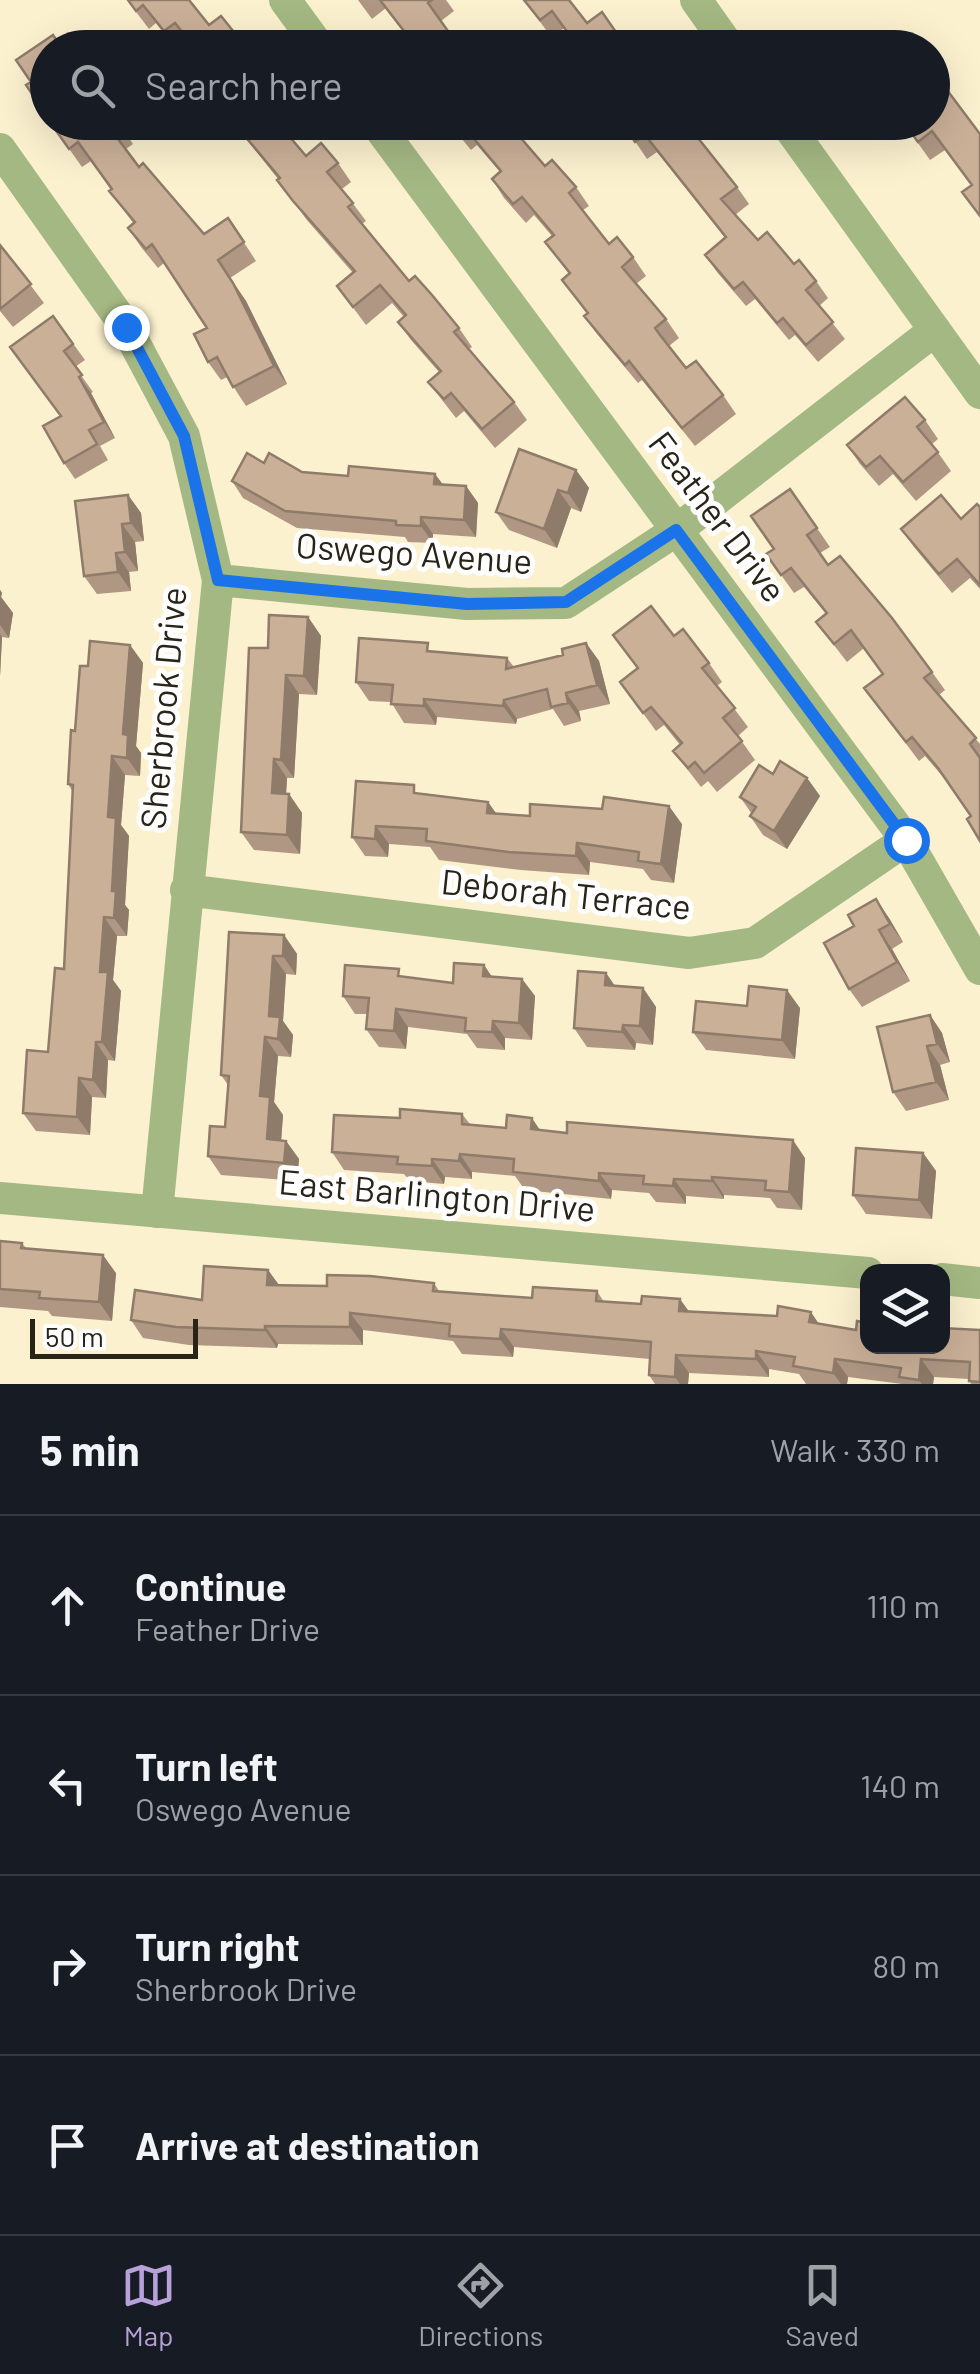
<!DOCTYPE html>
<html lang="en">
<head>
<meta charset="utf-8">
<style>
  :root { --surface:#171b24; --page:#20242c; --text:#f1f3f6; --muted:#9ea1a6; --line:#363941; --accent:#b6a1d8 }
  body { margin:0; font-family:Barlow,sans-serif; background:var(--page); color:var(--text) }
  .controls { position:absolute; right:30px; bottom:30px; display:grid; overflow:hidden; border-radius:20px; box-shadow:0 10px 40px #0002 }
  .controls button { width:90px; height:90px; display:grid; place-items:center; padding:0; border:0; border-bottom:2px solid var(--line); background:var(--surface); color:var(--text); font:50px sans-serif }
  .scale { position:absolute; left:30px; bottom:25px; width:168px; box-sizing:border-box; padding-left:10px; border:5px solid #282417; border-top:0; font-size:28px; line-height:35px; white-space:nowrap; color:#282417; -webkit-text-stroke:8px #fefefe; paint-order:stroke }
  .stop { position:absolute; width:30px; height:30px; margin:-22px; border:8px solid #1a73e8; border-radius:50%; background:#fff }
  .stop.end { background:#1a73e8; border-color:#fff; box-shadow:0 2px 10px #0008 }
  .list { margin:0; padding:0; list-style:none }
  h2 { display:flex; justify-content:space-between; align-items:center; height:130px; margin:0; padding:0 40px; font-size:42px }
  h2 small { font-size:32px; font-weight:400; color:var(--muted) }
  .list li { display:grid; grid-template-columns:65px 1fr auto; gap:30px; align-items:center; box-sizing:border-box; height:180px; padding:0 40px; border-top:2px solid var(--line) }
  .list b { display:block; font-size:38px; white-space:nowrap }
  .list p { margin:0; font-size:32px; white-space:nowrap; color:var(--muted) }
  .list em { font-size:32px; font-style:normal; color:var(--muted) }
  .icon { flex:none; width:55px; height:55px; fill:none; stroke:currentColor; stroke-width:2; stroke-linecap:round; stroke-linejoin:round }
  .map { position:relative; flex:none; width:980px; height:1384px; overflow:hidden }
  .search { position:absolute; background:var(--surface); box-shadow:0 10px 40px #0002; left:30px; right:30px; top:30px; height:110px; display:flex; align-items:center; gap:25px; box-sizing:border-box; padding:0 35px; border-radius:55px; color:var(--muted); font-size:38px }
  .sheet { height:850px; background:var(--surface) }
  nav { display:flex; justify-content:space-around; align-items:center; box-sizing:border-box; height:140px; border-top:2px solid var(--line); background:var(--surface); font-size:28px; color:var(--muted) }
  nav a { display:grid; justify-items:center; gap:5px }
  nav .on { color:var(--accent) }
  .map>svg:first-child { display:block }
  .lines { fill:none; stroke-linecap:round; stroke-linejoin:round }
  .minor { stroke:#a4b883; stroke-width:32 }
  .wall { fill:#af9783 }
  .shaded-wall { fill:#8e7b6a }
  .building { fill:#cbb098; stroke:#8e7b6a; stroke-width:2.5 }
  .route { stroke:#1a73e8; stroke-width:12 }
  .labels { text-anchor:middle; stroke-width:10; stroke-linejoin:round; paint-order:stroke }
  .street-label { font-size:35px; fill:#282417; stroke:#fefefe }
</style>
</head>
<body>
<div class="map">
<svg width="980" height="1384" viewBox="0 0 980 1384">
  <rect width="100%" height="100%" fill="#fbf1cf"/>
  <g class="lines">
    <path class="minor" d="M285,0L320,48
      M696,0L730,48
      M375,122L906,840L980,969
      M785,122L980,393
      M0,149L126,327L184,436L218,580L157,1212
      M218,580L467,604L566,603L677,530L935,330
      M186,890L689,953L755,943L906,840
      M0,1198L868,1273
      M942,1279L980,1283"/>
  </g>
  <path class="wall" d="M127,0L209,25L249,48H193L188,41L180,48H175L156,23L149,29Z
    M358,0H446L454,11L441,21L407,36L386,8L372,19Z
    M524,0L587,23L627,48L564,28L552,38Z
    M50,122H118L133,144L126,149L139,167L204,234L228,218L256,261L230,278L246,301L287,384L246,406L227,377L221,380L208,362L207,328L164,263L158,268L141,247L128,228L134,224L109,191L111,190L91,161L82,167Z
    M233,122H294L284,130L306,156L338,163L351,182L342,189L366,221L362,224L409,281L459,328L472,347L469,349L514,402L527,420L495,448L464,411L456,418L428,382L439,372L411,340L398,322L404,317L392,303L366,325L337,286L353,273L306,219L278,179Z
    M448,122H508L545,166L576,187L589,206L583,210L609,244L633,257L646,276L636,284L666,319L679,338L669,346L686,368L723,395L736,414L695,446L642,380L638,383L597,334L584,316L587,314L562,280L569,274L545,242L552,236L534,215L526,223L504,198L492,179L500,172L477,145L471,150Z
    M622,122L689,138L737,187L749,204L735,215L758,240L794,264L816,281L828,298L819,306L845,339L818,362L795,335L789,340L755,299L746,306L717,272L705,255L725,238L657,152L647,159Z
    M903,122H932L971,185L945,150L930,160Z
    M0,245L44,303L13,327L0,311Z
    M53,316L85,360L75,367L93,392L91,393L115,438L100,446L108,460L75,479L64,463Z
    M925,420L938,439L932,444L951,471L916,501L893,474L879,486L860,464L847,445Z
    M264,463L302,472L348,476L435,474L443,485L466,486L478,503L476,537L433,534V543L408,542L405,537L297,528L243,498L232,481Z
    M576,470L589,488L581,512L571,508L557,548L509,530L496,512Z
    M790,489L830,547L820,553L828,565L932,672L945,690L939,695L980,744V841L971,816L951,786L925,756L919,761L864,688L883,674L864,648L847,662L816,622L826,614L804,587L794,593L766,554L774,549Z
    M128,495L141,513L144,541L135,542L138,571L129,572L131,591L97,594L84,576Z
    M980,507V589L970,578L952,593L914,547L901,529L961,519Z
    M0,590L2,593L1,597L13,613L9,638L2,637L0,676Z
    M308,617L321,636L317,695L299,694L294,778H287L286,794H289L302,813L300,854L254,850L241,832L268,648Z
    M613,635L674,636L709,663L722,682L717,686L748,727L738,736L755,760L717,792L708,781L701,787L673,751L680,745L664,725L656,731L620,682L638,668Z
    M586,643L599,661L610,704L579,711L581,721L564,726L553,709L517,719L516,724L437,717L436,725L404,723L391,702L369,701L356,682L434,652L507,658L514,667L563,655Z
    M130,645L143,663L136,746L141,753L140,776L125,775L121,825L129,836L125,905L129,910L127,936H117L113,980L121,991L115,1061L108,1060L106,1098L92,1097L90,1135L36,1131L23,1113L48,1052L64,969L73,792L68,784L75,731L88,666Z
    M807,778L820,796L787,849L763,835L750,816L752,814L740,797Z
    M421,793L488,802L496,814L682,824L674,883L651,880L643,869L590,862L589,875L521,870L439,860L430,847L389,844L388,857L365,856L352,837Z
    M889,918L903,942L892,949L910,981L862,1007L849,989L824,943Z
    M229,932L284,935L297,954L296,975L286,974L283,1021L293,1035L291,1057L278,1056L274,1102L283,1115L281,1140L286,1141L299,1159L297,1181L221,1175L208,1156L225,1127L228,1085L221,1075Z
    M484,965L492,977L522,979L535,996L532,1040L505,1038V1050L477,1048L467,1034L408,1027L406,1049L379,1047L366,1029L368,1014H355L343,996L404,977L453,983Z
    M606,973L615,986L643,988L656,1007L653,1045L636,1043L635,1050L587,1047L574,1028Z
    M747,1006L800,1008L795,1059L706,1050L693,1032Z
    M930,1015L942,1033L950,1062L940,1065L949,1100L906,1111L893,1092Z
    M462,1114L470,1124L540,1130L805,1158L802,1210L777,1208L770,1198L724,1195V1199L686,1196V1204L656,1202L649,1193L612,1190L611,1199L525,1190L515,1176L472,1172V1179L445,1177L444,1184L410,1181L404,1174L344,1170L332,1152L400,1118Z
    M923,1153L936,1171L932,1219L866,1214L853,1195Z
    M0,1241L22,1243L26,1248L116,1273L112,1321L52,1316L48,1311L0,1307Z
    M268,1270L279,1285L327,1286L434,1283L439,1291L532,1298L597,1291L604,1302L819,1324L868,1346L980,1330V1384H971L969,1379L934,1377L933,1384H902L848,1377L847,1384H806L799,1374L769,1369V1377L689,1373L688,1384H655L649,1375L650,1359L514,1347L513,1357L462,1354L453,1341L363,1330V1345L278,1344L277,1348L189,1345L143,1338L131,1320L202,1300Z"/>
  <path class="shaded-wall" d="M218,260L246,301L287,384L274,366Z
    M79,377L91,393L115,438L104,422Z
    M576,470L589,488L581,512L568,493Z
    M435,474L447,490L434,484Z
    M466,486L478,503L476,537L464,520Z
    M558,490L571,508L557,548L544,529Z
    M128,495L141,513L144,541L131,523Z
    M421,517L433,534V543L421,526Z
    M122,524L135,542L138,571L125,552Z
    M116,553L129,572L131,591L118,572Z
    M0,590L2,593L1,597L13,613L9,638L0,625Z
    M308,617L321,636L317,695L304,676Z
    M0,634L2,637L0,676Z
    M586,643L599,661L610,704L597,685Z
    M130,645L143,663L136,746L141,753L140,776L127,758L123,734Z
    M286,675L299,694L294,778L281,760Z
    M566,693L579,711L581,721L568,703Z
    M424,699L437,717L436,725L424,706Z
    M504,700L517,719L516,724L503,706Z
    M112,756L125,775L121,825L129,836L125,905L129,910L127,936L114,918L108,817Z
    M274,759L287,778L285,812L272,793Z
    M807,778L820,796L787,849L774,831Z
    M289,794L302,813L300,854L287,835Z
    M488,802L501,820L487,813Z
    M669,806L682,824L674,883L661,864Z
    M376,826L389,844L388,857L375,839Z
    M577,843L590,862L589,875L576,856Z
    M876,899L889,918L903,942L890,924Z
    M104,917L117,936L113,980L121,991L115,1061L102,1042L100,972Z
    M879,930L892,949L910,981L897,962Z
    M284,935L297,954L296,975L283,956Z
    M273,956L286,974L283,1021L293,1035L291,1057L278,1039L269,1016Z
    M484,965L496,983L483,976Z
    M606,973L619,992L605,985Z
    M522,979L535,996L532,1040L519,1023Z
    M643,988L656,1007L653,1045L640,1026Z
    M787,990L800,1008L795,1059L782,1040Z
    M396,1009L408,1027L406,1049L394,1031Z
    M930,1015L942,1033L950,1062L937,1044Z
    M493,1021L505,1038V1050L492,1032Z
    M623,1025L636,1043L635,1050L622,1032Z
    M265,1037L278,1056L274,1102L283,1115L280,1157L267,1139L260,1096Z
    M96,1042L108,1060L106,1098L93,1080Z
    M927,1046L940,1065L949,1100L936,1082Z
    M79,1078L92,1097L90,1135L77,1117Z
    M532,1118L544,1136L531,1129Z
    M793,1140L805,1158L802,1210L789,1192Z
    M286,1141L299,1159L297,1181L284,1163Z
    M923,1153L936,1171L932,1219L919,1200Z
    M460,1154L472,1172V1179L459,1161Z
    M432,1159L445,1177L444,1184L432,1166Z
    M599,1173L612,1190L611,1199L599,1181Z
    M712,1177L724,1195V1199L712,1181Z
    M674,1179L686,1196V1204L673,1186Z
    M103,1255L116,1273L112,1321L99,1302Z
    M268,1270L281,1288L267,1285Z
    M680,1299L693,1317L679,1311Z
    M811,1312L823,1330L809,1322Z
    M350,1313L363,1330V1345L350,1327Z
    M265,1326L278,1344L277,1348L265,1330Z
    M501,1329L514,1347L513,1357L500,1339Z
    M756,1351L769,1369V1377L756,1359Z
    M676,1355L689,1373L688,1384H680L675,1377Z
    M835,1359L848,1377L847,1384H841L833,1373Z
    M921,1359L934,1377L933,1384H922L919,1380Z"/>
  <path class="building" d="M128,0H189L209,25L221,16L242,42L244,41L249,48H195L175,23L164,31L143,5L136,11Z
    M380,0H432L428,3L460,48H408L402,40L407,35Z
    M524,0H569L587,23L602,12L627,48H579L552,11L540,20Z
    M53,35L62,48H48V118L26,85L31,82L16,60Z
    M941,82L980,134V216L962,192L972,185L932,131L918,142L903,122H932V88Z
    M50,122H118L120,125L112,131L139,167L143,163L204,234L228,218L244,242L218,260L233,283L274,366L233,387L217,357L208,362L194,334L207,328L152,244L146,249L128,228L135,222L109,191L112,189L78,142L69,149Z
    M233,122H277L306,156L321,143L338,163L327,172L353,203L348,207L409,281L415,276L432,295L459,328L454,332L514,402L482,429L451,393L444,399L428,382L441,371L398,322L406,315L380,285L353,307L337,286L355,271L293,201L277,180L280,178Z
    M451,122H507L545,166L552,160L576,187L569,193L609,244L617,237L633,257L622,267L666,319L655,328L660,335L686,368L696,361L723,395L682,428L629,361L625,365L584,316L588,313L562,280L570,273L545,242L554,235L522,197L513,204L492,179L501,171L464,127L458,131Z
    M622,122H678L688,138L694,133L737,187L721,199L758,240L767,232L794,264L799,260L816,281L806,290L833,322L806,345L783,318L777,323L743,282L734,289L705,255L726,237L645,135L635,142Z
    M0,245L31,284L0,309Z
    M53,316L73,344L64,351L82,375L79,377L104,422L89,430L97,444L64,463L43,426L61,416L10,347Z
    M905,397L925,420L917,427L938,452L903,482L880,456L866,467L847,445Z
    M519,449L576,470L568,493L558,490L544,529L496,512Z
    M247,453L264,463L269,453L302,472L348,476L349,466L435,474L434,484L466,486L464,520L421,517V526L396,525V521L285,511L232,481Z
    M790,489L817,528L807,535L828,565L840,556L892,618L932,672L924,678L976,738L970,744L980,758V841L967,819L971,816L938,768L912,737L906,742L864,688L883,674L851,630L834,644L816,622L827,613L791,568L781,575L766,554L774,549L751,516Z
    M128,495L131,523L122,524L125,552L116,553L118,572L84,576L75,501Z
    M941,495L961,519L977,504L980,507V585L957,559L939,574L901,529Z
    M651,606L674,636L683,629L709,663L702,668L735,708L723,718L742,741L704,773L695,762L688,768L673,751L682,743L651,707L643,713L620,682L638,668L613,635Z
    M269,615L308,617L304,676L286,675L281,760L274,759L272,793L289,794L287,835L241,832L249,648H268Z
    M359,638L428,643L427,651L507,658L506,669L563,655L562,649L586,643L597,685L566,693L568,703L551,707L547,689L504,700L503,706L424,699V706L391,704L393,685L356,682Z
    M90,641L130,645L123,734L128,735L127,758L112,756L108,817L116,818L112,891H116L114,918L104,917L100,972H108L102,1042H96L93,1080L79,1078L77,1117L23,1113L27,1050L48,1052L55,968L64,969L73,785L68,784L71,730L75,731L80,666H88Z
    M780,761L807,778L774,831L750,816L756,807L740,797L759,765L773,774Z
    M356,781L414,785V793L488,802L487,813L530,816V804L602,809L604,797L669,806L661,864L638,861L639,852L577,843L576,856L508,852L426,841L427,829L376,826L375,839L352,837Z
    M876,899L890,924L879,930L897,962L849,989L824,943L854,926L848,915Z
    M229,932L284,935L283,956H273L269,1016L280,1017L278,1039L265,1037L260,1096L270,1097L267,1139L286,1141L284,1163L208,1156L210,1126L225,1127L229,1076L221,1075Z
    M454,963L484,965L483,976L522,979L519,1023L493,1021L492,1032L465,1031L466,1018L396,1009L394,1031L366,1029L369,998L343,996L345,965L399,969L398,976L453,983Z
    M578,971L606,973L605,985L643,988L640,1026L623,1025L622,1032L574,1028Z
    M749,986L787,990L782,1040L693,1032L696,1001L747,1006Z
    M930,1015L937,1044L927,1046L936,1082L893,1092L877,1027Z
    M400,1109L462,1114V1124L506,1128L507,1115L532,1118L531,1129L567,1133V1122L793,1140L789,1192L765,1190L766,1181L712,1177V1181L674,1179L673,1186L643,1184L644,1176L599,1173V1181L513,1172L514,1159L460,1154L459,1161L432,1159V1166L397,1164L398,1157L332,1152L334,1115L400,1118Z
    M856,1148L923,1153L919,1200L853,1195Z
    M0,1241L22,1243L21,1248L103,1255L99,1302L39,1298L40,1292L0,1289Z
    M204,1266L268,1270L267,1285L327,1286V1275L370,1276L434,1283L433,1291L532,1298L533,1287L597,1291L596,1301L641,1304L642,1296L680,1299L679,1311L777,1316L778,1306L811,1312L809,1322L856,1330L857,1321L868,1323V1346H942V1328L980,1330V1382L969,1381L970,1362L921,1359L919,1380L899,1377L901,1368L835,1359L833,1373L793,1366L795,1357L756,1351V1359L676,1355L675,1377L649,1375L651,1342L501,1329L500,1339L449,1336L450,1324L350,1313V1327L265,1326V1330L176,1327L131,1320L135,1290L202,1300Z"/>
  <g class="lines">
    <path class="route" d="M126,327L184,436L218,580L467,604L566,602L676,530L906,840"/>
  </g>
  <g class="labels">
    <g class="street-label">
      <text transform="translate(717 517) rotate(53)" y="12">Feather Drive</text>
      <text transform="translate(414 554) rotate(4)" y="12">Oswego Avenue</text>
      <text transform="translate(164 708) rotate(-85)" y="12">Sherbrook Drive</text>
      <text transform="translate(566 895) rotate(6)" y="12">Deborah Terrace</text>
      <text transform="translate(437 1196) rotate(5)" y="12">East Barlington Drive</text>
    </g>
  </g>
</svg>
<div class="controls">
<button><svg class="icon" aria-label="layers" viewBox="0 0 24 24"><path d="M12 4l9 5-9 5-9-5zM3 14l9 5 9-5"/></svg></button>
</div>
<div class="scale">50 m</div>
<div class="stop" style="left:906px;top:840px"></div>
<div class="stop end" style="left:126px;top:327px"></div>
<div class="search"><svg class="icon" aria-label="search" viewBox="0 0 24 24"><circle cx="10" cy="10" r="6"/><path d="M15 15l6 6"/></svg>Search here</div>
</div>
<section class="sheet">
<h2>5 min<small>Walk · 330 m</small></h2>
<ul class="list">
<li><svg class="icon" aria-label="ahead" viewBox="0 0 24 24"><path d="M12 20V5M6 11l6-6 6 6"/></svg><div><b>Continue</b><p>Feather Drive</p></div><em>110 m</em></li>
<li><svg class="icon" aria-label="left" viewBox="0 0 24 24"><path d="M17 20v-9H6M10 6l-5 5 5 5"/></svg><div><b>Turn left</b><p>Oswego Avenue</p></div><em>140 m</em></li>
<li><svg class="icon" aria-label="right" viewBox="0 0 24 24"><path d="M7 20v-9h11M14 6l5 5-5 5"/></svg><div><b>Turn right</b><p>Sherbrook Drive</p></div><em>80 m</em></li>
<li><svg class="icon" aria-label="arrive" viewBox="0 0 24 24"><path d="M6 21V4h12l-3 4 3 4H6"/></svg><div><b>Arrive at destination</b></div></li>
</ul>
</section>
<nav>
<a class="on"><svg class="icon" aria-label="map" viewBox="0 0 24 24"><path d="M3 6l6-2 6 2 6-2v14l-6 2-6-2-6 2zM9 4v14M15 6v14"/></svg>Map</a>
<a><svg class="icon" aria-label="directions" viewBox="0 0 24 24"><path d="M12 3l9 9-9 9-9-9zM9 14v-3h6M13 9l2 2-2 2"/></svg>Directions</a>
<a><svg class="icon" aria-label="saved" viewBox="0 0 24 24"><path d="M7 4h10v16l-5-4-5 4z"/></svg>Saved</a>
</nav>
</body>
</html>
